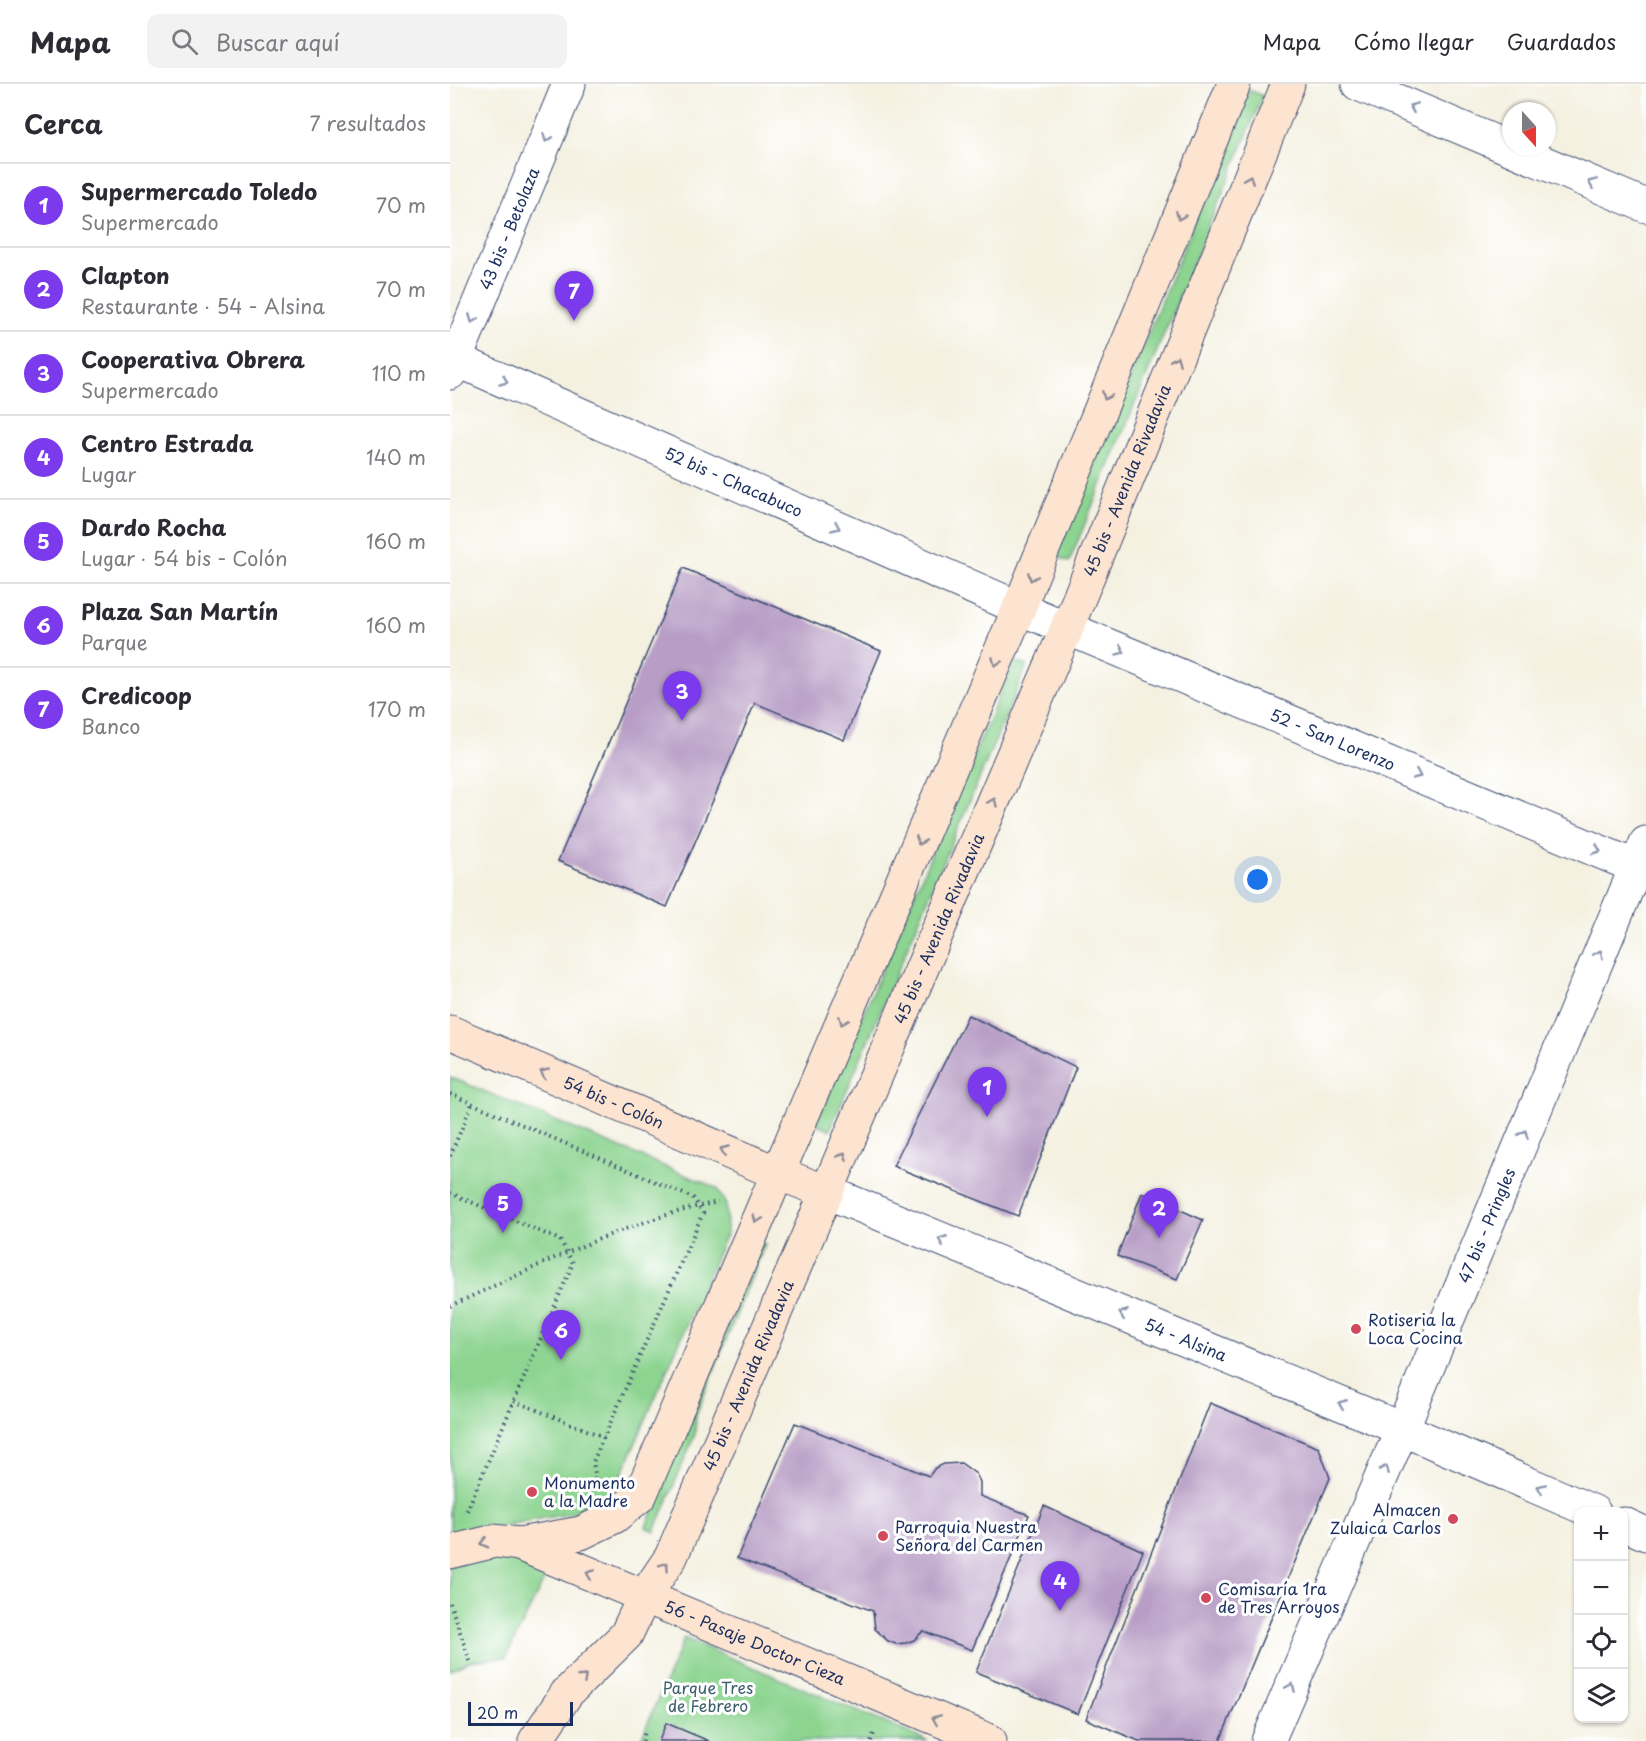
<!DOCTYPE html>
<html lang="es">
<head>
<meta charset="utf-8">
<style>
  :root { --surface:#fff; --page:#f2f2f3; --text:#2b2b33; --muted:#7c7c81; --line:#e1e1e2; --accent:#7c3aed }
  body { margin:0; font-family:"Playpen Sans",sans-serif; background:var(--page); color:var(--text) }
  .controls { position:absolute; right:18px; bottom:18px; display:grid; overflow:hidden; border-radius:12px; box-shadow:0 2px 4px #0004 }
  .controls button { width:54px; height:54px; display:grid; place-items:center; padding:0; border:0; border-bottom:2px solid var(--line); background:var(--surface); color:var(--text); font:30px sans-serif }
  .compass { position:absolute; left:1052px; top:18px; width:54px; height:54px; border-radius:50%; background:var(--surface); box-shadow:0 2px 4px #0004; rotate:159deg }
  .scale { position:absolute; left:18px; bottom:15px; width:105px; box-sizing:border-box; padding-left:6px; border:3px solid #1b2f5e; border-top:0; font-size:16px; line-height:21px; white-space:nowrap; color:#1b2f5e; -webkit-text-stroke:4px #fff; paint-order:stroke }
  .you { position:absolute; left:808px; top:796px; width:21px; height:21px; margin:-15px; border:4px solid #fff; border-radius:50%; background:#1a73e8; box-shadow:0 0 0 9px #1a73e833 }
  .badge { display:grid; place-items:center; width:39px; height:39px; border-radius:50%; background:var(--accent); color:#fff; font-size:20px; font-weight:700 }
  .pin { position:absolute; translate:-50% -50px; filter:drop-shadow(0 2px 3px #0008) }
  .pin::after { content:''; position:absolute; top:32px; width:21px; height:18px; background:inherit; clip-path:polygon(0 0,100% 0,50% 100%) }
  .list { margin:0; padding:0; list-style:none }
  h2 { display:flex; justify-content:space-between; align-items:center; height:78px; margin:0; padding:0 24px; font-size:26px }
  h2 small { font-size:20px; font-weight:400; color:var(--muted) }
  .list li { display:grid; grid-template-columns:39px 1fr auto; gap:18px; align-items:center; box-sizing:border-box; height:84px; padding:0 24px; border-top:2px solid var(--line) }
  .list b { display:block; font-size:22px; white-space:nowrap }
  .list p { margin:0; font-size:20px; white-space:nowrap; color:var(--muted) }
  .list em { font-size:20px; font-style:normal; color:var(--muted) }
  .icon { flex:none; width:33px; height:33px; fill:none; stroke:currentColor; stroke-width:2; stroke-linecap:round; stroke-linejoin:round }
  .map { position:relative; flex:none; width:1196px; height:1657px; overflow:hidden }
  header { display:flex; align-items:center; gap:36px; box-sizing:border-box; height:84px; padding:0 30px; background:var(--surface); border-bottom:2px solid var(--line) }
  header strong { font-size:28px }
  nav { display:flex; gap:33px; margin-inline-start:auto; font-size:21px }
  .search { width:420px; height:54px; background:var(--page); display:flex; align-items:center; gap:15px; box-sizing:border-box; padding:0 21px; border-radius:12px; color:var(--muted); font-size:22px }
  main { display:flex }
  aside { flex:1; background:var(--surface) }
  .map>svg:first-child { display:block }
  .green { fill:#8cd490; stroke:#548277; stroke-width:1.5 }
  .building { fill:#b89ec6 }
  .lines { fill:none; stroke-linecap:round; stroke-linejoin:round }
  .street-casing { stroke:#3c4c72; stroke-width:35 }
  .secondary-casing { stroke:#3c4c72; stroke-width:35 }
  .path { stroke:#3c4c72; stroke-width:4; stroke-dasharray:1.5 4.5; stroke-linecap:butt }
  .street { stroke:#fff; stroke-width:33 }
  .secondary { stroke:#fde4d0; stroke-width:33 }
  .oneway { stroke:#8d97ae }
  .oneway2 { stroke:#8c8a97 }
  .poi-dot { fill:#d1495b; stroke:#fff; stroke-width:2 }
  .labels { text-anchor:middle; stroke-width:6; stroke-linejoin:round; paint-order:stroke }
  .street-label { font-size:16px; fill:#1b2f5e; stroke:#fff }
  .poi-label { font-size:16px; fill:#1b2f5e; stroke:#fff; text-anchor:start }
  .park-label { font-size:16px; fill:#3d616d; stroke:#fff }
</style>
</head>
<body>
<header>
<strong>Mapa</strong>
<div class="search"><svg class="icon" aria-label="search" viewBox="0 0 24 24"><circle cx="10" cy="10" r="6"/><path d="M15 15l6 6"/></svg>Buscar aquí</div>
<nav><a>Mapa</a><a>Cómo llegar</a><a>Guardados</a></nav>
</header>
<main>
<aside>
<h2>Cerca<small>7 resultados</small></h2>
<ul class="list">
<li><span class="badge">1</span><div><b>Supermercado Toledo</b><p>Supermercado</p></div><em>70 m</em></li>
<li><span class="badge">2</span><div><b>Clapton</b><p>Restaurante · 54 - Alsina</p></div><em>70 m</em></li>
<li><span class="badge">3</span><div><b>Cooperativa Obrera</b><p>Supermercado</p></div><em>110 m</em></li>
<li><span class="badge">4</span><div><b>Centro Estrada</b><p>Lugar</p></div><em>140 m</em></li>
<li><span class="badge">5</span><div><b>Dardo Rocha</b><p>Lugar · 54 bis - Colón</p></div><em>160 m</em></li>
<li><span class="badge">6</span><div><b>Plaza San Martín</b><p>Parque</p></div><em>160 m</em></li>
<li><span class="badge">7</span><div><b>Credicoop</b><p>Banco</p></div><em>170 m</em></li>
</ul>
</aside>
<div class="map">
<svg width="1196" height="1657" viewBox="0 0 1196 1657">
  <rect width="100%" height="100%" fill="#fff"/>
  <filter id="ink" filterUnits="userSpaceOnUse"><feTurbulence type="fractalNoise" baseFrequency=".0167" numOctaves="2"/><feDisplacementMap in="SourceGraphic" scale="12" xChannelSelector="R" yChannelSelector="G"/><feConvolveMatrix kernelMatrix="1 2 1 2 8 2 1 2 1" color-interpolation-filters="sRGB"/></filter>
  <filter id="wash" filterUnits="userSpaceOnUse"><feTurbulence type="fractalNoise" baseFrequency=".008" numOctaves="4" result="noise"/><feDisplacementMap in="SourceGraphic" scale="24" xChannelSelector="R" yChannelSelector="G"/><feGaussianBlur stdDeviation="1.35" result="paint"/><feColorMatrix in="noise" values="0 0 0 0 0 0 0 0 0 0 0 0 0 0 0 0 0 1.4 0 .05"/><feComposite in="paint" operator="in"/></filter>
  <g filter="url(#wash)">
    <rect width="100%" height="100%" fill="#f4f1e1"/>
    <path class="green" d="M799,6L813,12L619,478L606,472Z
      M564,577L577,582L380,1046L366,1040Z
      M0,993L267,1104L276,1121L277,1148L166,1404L143,1420L118,1430L62,1440L0,1456Z
      M312,1159L315,1160L246,1331L245,1350L205,1447L196,1443Z
      M36,1473L62,1475L97,1490L56,1573L20,1577L0,1587V1480Z
      M234,1554L478,1657H190Z"/>
    <g id="blocks">
      <path class="building" d="M233,484L431,567L394,656L305,619L217,823L108,777Z
        M518,931L626,983L568,1132L443,1082Z
        M692,1109L753,1136L727,1195L667,1172Z
        M760,1319L869,1364L880,1394L770,1657H689L636,1635Z
        M345,1339L479,1392L485,1384L494,1380L511,1379L526,1390L530,1398V1412L579,1431L522,1566L473,1547L464,1556L456,1559L446,1560L438,1557L425,1545L423,1527L287,1474Z
        M594,1422L693,1467L628,1630L526,1588Z
        M216,1639L259,1657H209Z"/>
    </g>
  </g>
  <g filter="url(#ink)">
    <use href="#blocks" fill-opacity="0" stroke="#3c4c72" stroke-width="1.5"/>
    <g class="lines">
      <defs>
        <g id="street">
          <path d="M908,0L1196,122"/>
          <path id="s1" d="M0,273L569,524L1196,787"/>
          <path id="s2" d="M0,289L119,0"/>
          <path id="s3" d="M377,1108L952,1345L1144,1428"/>
          <path d="M1174,1440L1196,1450"/>
          <path id="s4" d="M818,1657L952,1345L1196,759"/>
        </g>
        <g id="secondary">
          <path id="s5" d="M0,948L327,1089L377,1108"/>
          <path d="M69,1460L131,1449L164,1433L190,1412L569,524L784,0"/>
          <path id="s6" d="M0,1468L45,1457L69,1460L540,1657"/>
          <path id="s7" d="M85,1657L117,1609L176,1551L194,1513L221,1473L617,544L838,0"/>
        </g>
      </defs>
      <use href="#street" class="street-casing"/>
      <use href="#secondary" class="secondary-casing"/>
      <path class="path" d="M0,1010L243,1114L253,1129L143,1378L147,1402L145,1404
        M0,1072L22,1020
        M0,1109L110,1156L123,1179L16,1429
        M0,1222C87,1183 174,1137 268,1118
        M64,1317L154,1353
        M0,1519L20,1577
        M193,1657L195,1646
        M421,1657L425,1647"/>
      <use href="#street" class="street"/>
      <use href="#secondary" class="secondary"/>
    </g>
    <defs><path id="oneway-chevron" d="M-2-3.5L2.5 0L-2 3.5" fill="none" stroke-width="1.6" stroke-linecap="round" stroke-linejoin="round" transform="scale(1.5)"/></defs>
    <g class="oneway">
      <use href="#oneway-chevron" transform="translate(963 23) rotate(-157)"/>
      <use href="#oneway-chevron" transform="translate(97 54) rotate(112)"/>
      <use href="#oneway-chevron" transform="translate(1142 99) rotate(-157)"/>
      <use href="#oneway-chevron" transform="translate(23 235) rotate(112)"/>
      <use href="#oneway-chevron" transform="translate(54 297) rotate(24)"/>
      <use href="#oneway-chevron" transform="translate(386 443) rotate(24)"/>
      <use href="#oneway-chevron" transform="translate(671 567) rotate(23)"/>
      <use href="#oneway-chevron" transform="translate(967 691) rotate(23)"/>
      <use href="#oneway-chevron" transform="translate(1147 766) rotate(23)"/>
      <use href="#oneway-chevron" transform="translate(1149 870) rotate(-67)"/>
      <use href="#oneway-chevron" transform="translate(1074 1050) rotate(-67)"/>
      <use href="#oneway-chevron" transform="translate(492 1156) rotate(-158)"/>
      <use href="#oneway-chevron" transform="translate(673 1230) rotate(-158)"/>
      <use href="#oneway-chevron" transform="translate(892 1320) rotate(-158)"/>
      <use href="#oneway-chevron" transform="translate(935 1385) rotate(-67)"/>
      <use href="#oneway-chevron" transform="translate(1091 1404) rotate(-157)"/>
      <use href="#oneway-chevron" transform="translate(841 1603) rotate(-67)"/>
    </g>
    <g class="oneway2">
      <use href="#oneway-chevron" transform="translate(799 95) rotate(-68)"/>
      <use href="#oneway-chevron" transform="translate(730 132) rotate(112)"/>
      <use href="#oneway-chevron" transform="translate(726 276) rotate(-68)"/>
      <use href="#oneway-chevron" transform="translate(656 312) rotate(112)"/>
      <use href="#oneway-chevron" transform="translate(582 493) rotate(112)"/>
      <use href="#oneway-chevron" transform="translate(546 578) rotate(113)"/>
      <use href="#oneway-chevron" transform="translate(543 718) rotate(-67)"/>
      <use href="#oneway-chevron" transform="translate(470 757) rotate(113)"/>
      <use href="#oneway-chevron" transform="translate(393 937) rotate(113)"/>
      <use href="#oneway-chevron" transform="translate(94 989) rotate(-156)"/>
      <use href="#oneway-chevron" transform="translate(274 1066) rotate(-157)"/>
      <use href="#oneway-chevron" transform="translate(393 1072) rotate(-67)"/>
      <use href="#oneway-chevron" transform="translate(307 1135) rotate(113)"/>
      <use href="#oneway-chevron" transform="translate(34 1459) rotate(167)"/>
      <use href="#oneway-chevron" transform="translate(215 1482) rotate(-55)"/>
      <use href="#oneway-chevron" transform="translate(140 1490) rotate(-157)"/>
      <use href="#oneway-chevron" transform="translate(133 1594) rotate(-43)"/>
      <use href="#oneway-chevron" transform="translate(486 1635) rotate(-157)"/>
    </g>
  </g>
  <g class="poi-dot">
    <circle cx="906" cy="1245" r="6"/>
    <circle cx="82" cy="1408" r="6"/>
    <circle cx="1003" cy="1435" r="6"/>
    <circle cx="433" cy="1452" r="6"/>
    <circle cx="756" cy="1514" r="6"/>
  </g>
  <g class="labels">
    <g class="street-label">
      <text dy="6" stroke="none"><textPath href="#s2" startOffset="156">43 bis - Betolaza</textPath></text>
      <text dy="6" stroke="none"><textPath href="#s7" startOffset="1400">45 bis - Avenida Rivadavia</textPath></text>
      <text dy="6" stroke="none"><textPath href="#s1" startOffset="310">52 bis - Chacabuco</textPath></text>
      <text dy="6" stroke="none"><textPath href="#s1" startOffset="962">52 - San Lorenzo</textPath></text>
      <text dy="6" stroke="none"><textPath href="#s7" startOffset="914">45 bis - Avenida Rivadavia</textPath></text>
      <text dy="6" stroke="none"><textPath href="#s5" startOffset="178">54 bis - Colón</textPath></text>
      <text dy="6" stroke="none"><textPath href="#s4" startOffset="560">47 bis - Pringles</textPath></text>
      <text dy="6" stroke="none"><textPath href="#s3" startOffset="388">54 - Alsina</textPath></text>
      <text dy="6" stroke="none"><textPath href="#s7" startOffset="428">45 bis - Avenida Rivadavia</textPath></text>
      <text dy="6" stroke="none"><textPath href="#s6" startOffset="326">56 - Pasaje Doctor Cieza</textPath></text>
    </g>
    <g class="poi-label">
      <text x="918" y="1242">Rotiseria la<tspan x="918" dy="18">Loca Cocina</tspan></text>
      <text x="94" y="1405">Monumento<tspan x="94" dy="18">a la Madre</tspan></text>
      <text x="991" y="1432" text-anchor="end">Almacen<tspan x="991" dy="18">Zulaica Carlos</tspan></text>
      <text x="445" y="1449">Parroquia Nuestra<tspan x="445" dy="18">Señora del Carmen</tspan></text>
      <text x="768" y="1511">Comisaría 1ra<tspan x="768" dy="18">de Tres Arroyos</tspan></text>
    </g>
    <g class="park-label">
      <text x="258" y="1610">Parque Tres<tspan x="258" dy="18">de Febrero</tspan></text>
    </g>
  </g>
</svg>
<div class="controls">
<button>+</button>
<button>−</button>
<button><svg class="icon" aria-label="locate" viewBox="0 0 24 24"><circle cx="12" cy="12" r="6"/><path d="M12 2v4M12 18v4M2 12h4M18 12h4"/></svg></button>
<button><svg class="icon" aria-label="layers" viewBox="0 0 24 24"><path d="M12 4l9 5-9 5-9-5zM3 14l9 5 9-5"/></svg></button>
</div>
<svg class="compass" viewBox="-18 -18 36 36"><path d="M0-13l5 13h-10z" fill="#e53935"/><path d="M0 13l5-13h-10z" fill="#7c7c81"/></svg>
<div class="scale">20 m</div>
<div class="you"></div>
<div class="pin badge" style="left:537px;top:1033px">1</div>
<div class="pin badge" style="left:709px;top:1154px">2</div>
<div class="pin badge" style="left:232px;top:637px">3</div>
<div class="pin badge" style="left:610px;top:1527px">4</div>
<div class="pin badge" style="left:53px;top:1149px">5</div>
<div class="pin badge" style="left:111px;top:1276px">6</div>
<div class="pin badge" style="left:124px;top:237px">7</div>
</div>
</main>
</body>
</html>
